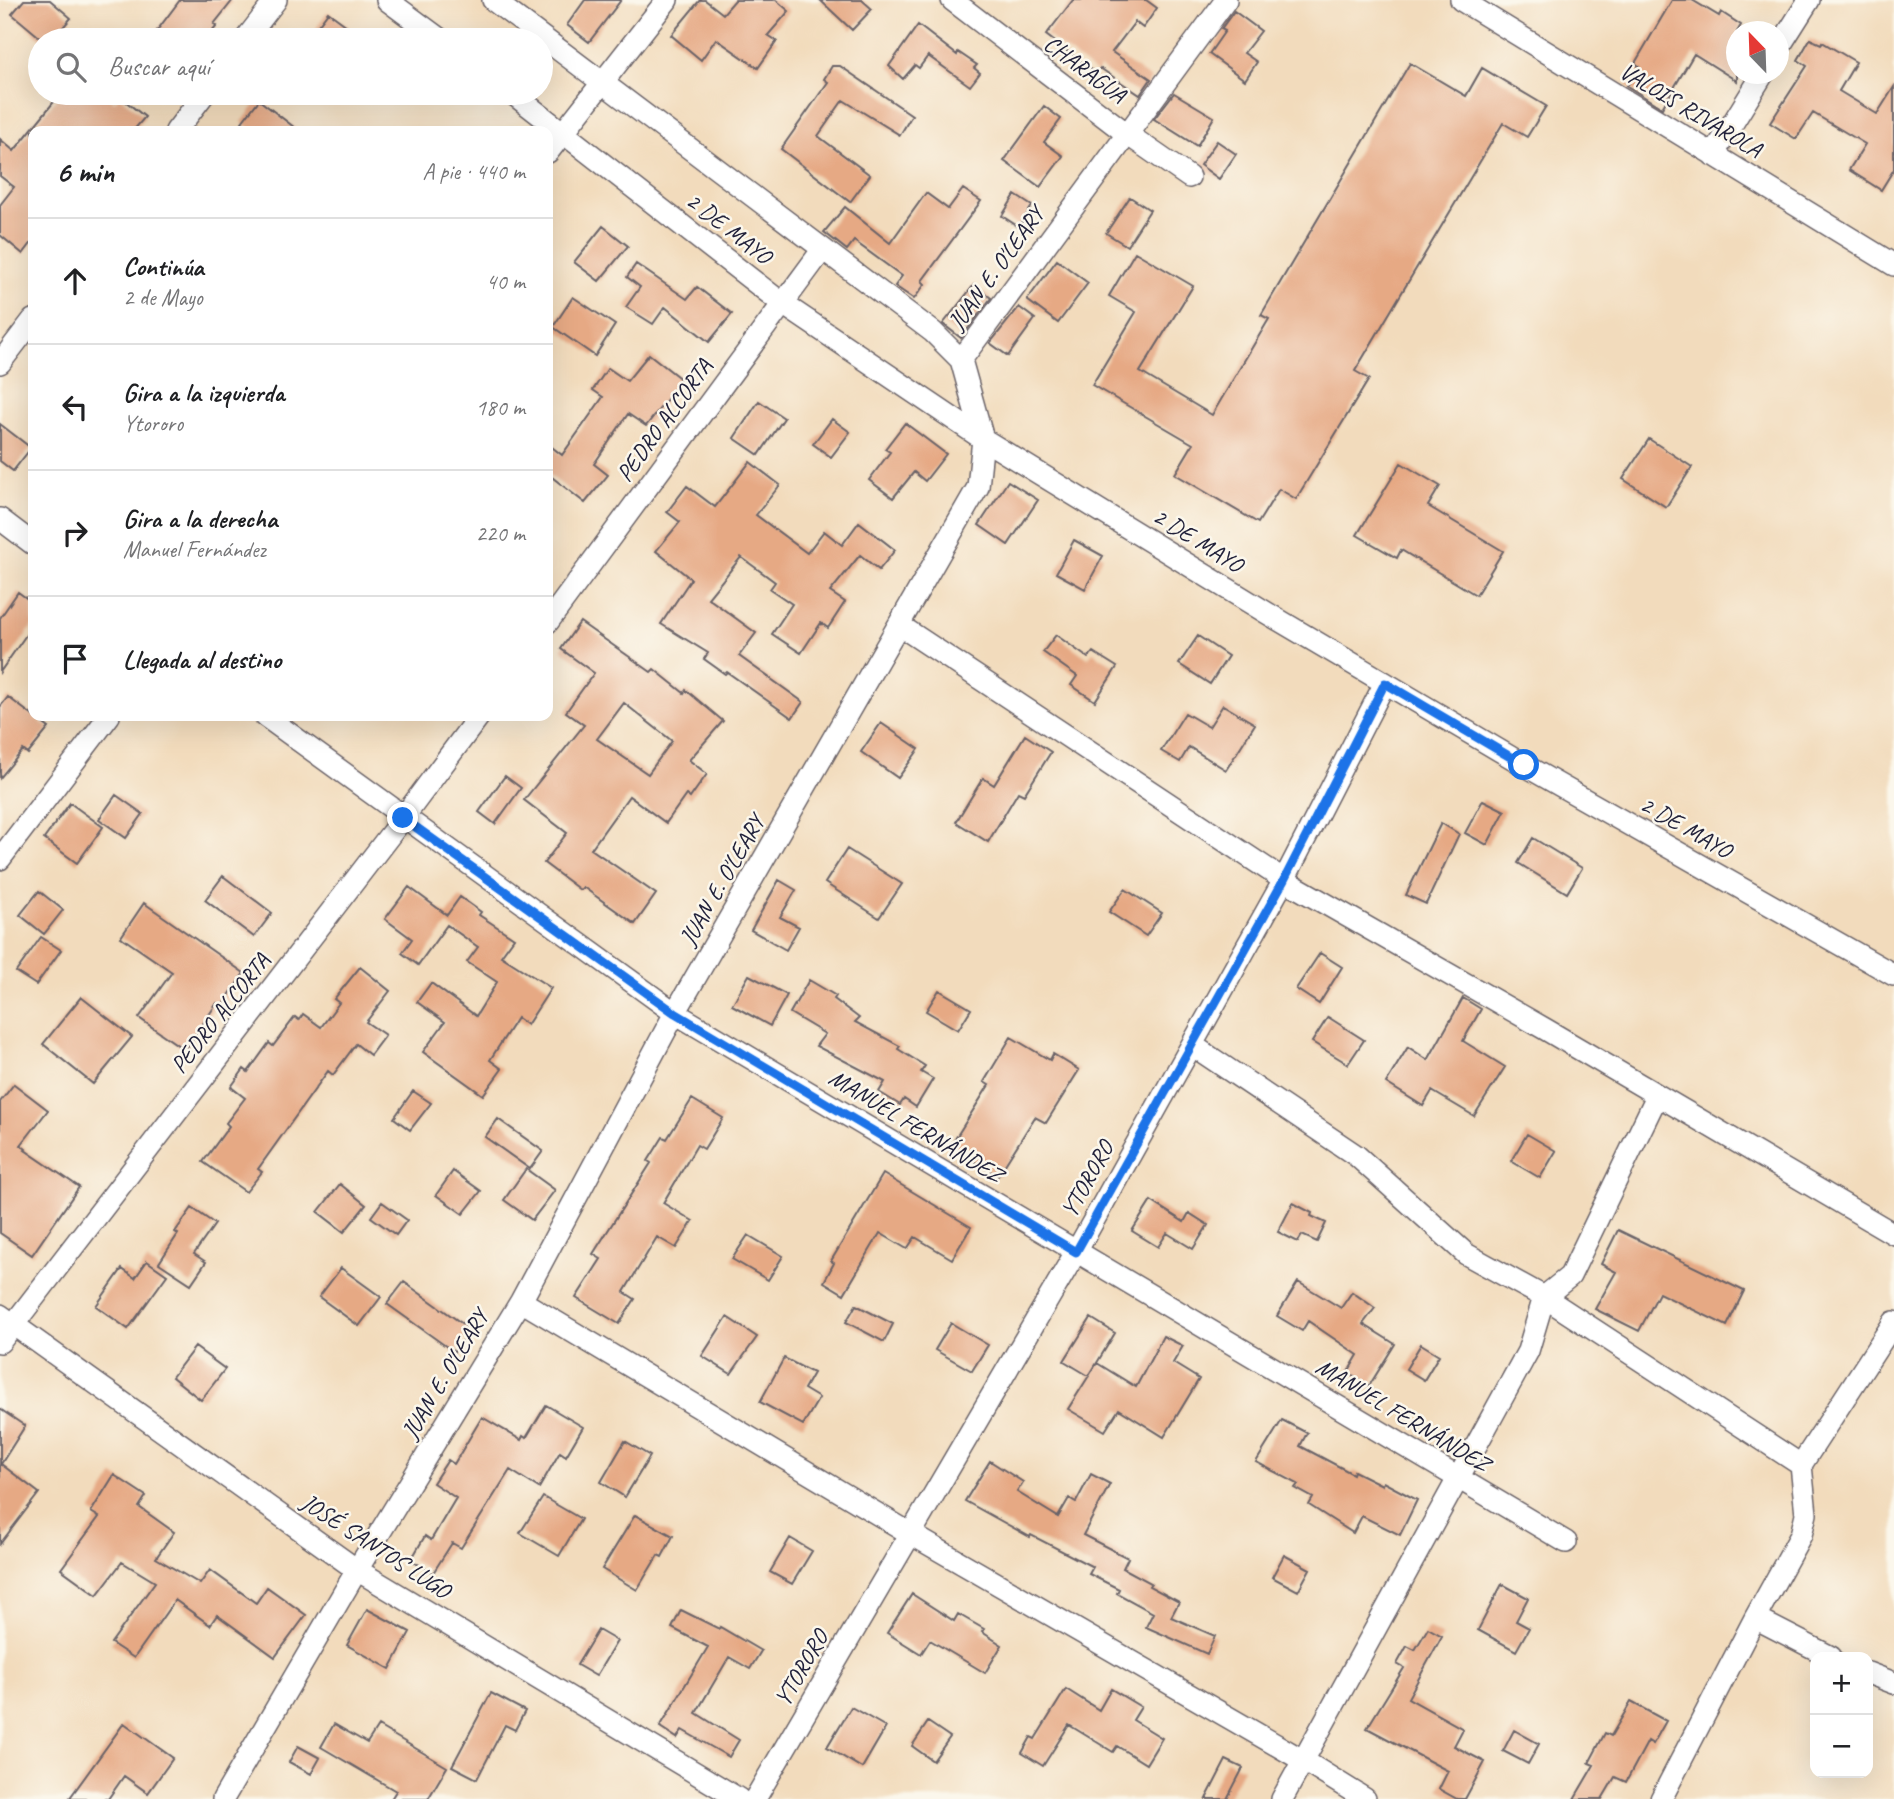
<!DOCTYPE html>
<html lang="es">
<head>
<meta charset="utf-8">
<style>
  :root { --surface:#fff; --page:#f6f6f6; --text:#202124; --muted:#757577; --line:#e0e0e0 }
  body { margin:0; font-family:Caveat,sans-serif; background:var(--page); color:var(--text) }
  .controls { position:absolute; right:21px; bottom:21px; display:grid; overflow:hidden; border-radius:14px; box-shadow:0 7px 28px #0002 }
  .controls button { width:63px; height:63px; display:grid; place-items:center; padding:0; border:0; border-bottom:2px solid var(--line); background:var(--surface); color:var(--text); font:35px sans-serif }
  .compass { position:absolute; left:1726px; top:21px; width:63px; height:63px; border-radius:50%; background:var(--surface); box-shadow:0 7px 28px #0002; rotate:337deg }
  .stop { position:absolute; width:21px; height:21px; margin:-16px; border:5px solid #1a73e8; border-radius:50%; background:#fff }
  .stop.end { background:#1a73e8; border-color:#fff; box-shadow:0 2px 7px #0008 }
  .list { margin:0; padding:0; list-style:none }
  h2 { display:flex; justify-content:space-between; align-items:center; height:91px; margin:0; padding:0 28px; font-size:30px }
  h2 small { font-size:23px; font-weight:400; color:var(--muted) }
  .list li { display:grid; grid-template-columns:46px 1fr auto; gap:21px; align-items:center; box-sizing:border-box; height:126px; padding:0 28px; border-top:2px solid var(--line) }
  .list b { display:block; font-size:26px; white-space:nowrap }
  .list p { margin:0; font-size:23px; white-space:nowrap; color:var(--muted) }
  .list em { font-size:23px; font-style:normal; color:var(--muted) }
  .icon { flex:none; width:38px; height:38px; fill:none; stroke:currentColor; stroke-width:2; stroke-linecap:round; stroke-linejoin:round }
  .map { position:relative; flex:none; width:1894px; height:1799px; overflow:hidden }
  .search { position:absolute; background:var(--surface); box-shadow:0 7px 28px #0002; left:28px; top:28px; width:525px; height:77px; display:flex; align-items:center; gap:18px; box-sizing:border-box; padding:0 24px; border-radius:38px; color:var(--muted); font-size:26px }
  .panel { position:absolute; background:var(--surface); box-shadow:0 7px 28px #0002; left:28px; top:126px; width:525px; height:595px; border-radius:14px }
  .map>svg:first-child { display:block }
  .building { fill:#e6a984; fill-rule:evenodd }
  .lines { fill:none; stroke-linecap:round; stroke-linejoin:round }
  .minor-casing { stroke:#6b6368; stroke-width:24 }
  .minor { stroke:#fff; stroke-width:21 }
  .route { stroke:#1a73e8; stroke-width:9 }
  .labels { text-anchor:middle; stroke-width:5; stroke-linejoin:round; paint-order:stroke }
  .street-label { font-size:24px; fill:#22223b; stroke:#fbf7ec }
</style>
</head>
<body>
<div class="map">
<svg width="1894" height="1799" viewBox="0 0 1894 1799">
  <rect width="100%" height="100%" fill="#fbf7ec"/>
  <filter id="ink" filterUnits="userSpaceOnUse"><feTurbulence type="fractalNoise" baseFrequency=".0143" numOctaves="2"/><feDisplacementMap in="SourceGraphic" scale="14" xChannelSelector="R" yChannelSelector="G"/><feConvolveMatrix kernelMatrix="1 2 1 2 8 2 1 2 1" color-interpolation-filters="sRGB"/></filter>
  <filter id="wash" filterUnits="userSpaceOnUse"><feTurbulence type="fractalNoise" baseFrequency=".00686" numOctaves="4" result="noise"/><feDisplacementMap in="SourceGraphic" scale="28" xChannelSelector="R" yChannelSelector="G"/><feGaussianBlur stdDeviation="1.57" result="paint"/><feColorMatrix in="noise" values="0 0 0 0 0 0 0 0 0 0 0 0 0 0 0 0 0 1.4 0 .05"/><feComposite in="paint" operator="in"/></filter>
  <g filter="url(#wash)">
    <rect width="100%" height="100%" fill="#f2dbbc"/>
    <g id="blocks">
      <path class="building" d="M24,0H50L71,18L52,40H43L12,14Z
        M180,0H233L214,24L217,26L205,40H150Z
        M585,0H621L589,42L567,25Z
        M700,0H705L723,14L735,0H776L789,11L768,35L777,41L758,68L716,39L701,60L671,35Z
        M820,0H862L872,9L852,30Z
        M1073,0H1146L1157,8L1143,28L1135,22L1112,52L1151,79L1140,95L1100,68L1096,73L1046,35Z
        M1672,0H1692L1719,16L1721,12L1741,25L1737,32V81L1694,54L1662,108L1627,86L1639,66L1635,63Z
        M1234,11L1261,31L1244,53L1257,62L1245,80L1209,54L1225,31L1221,29Z
        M328,12L366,40H333L316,28Z
        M918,25L957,55L958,52L977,65L974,68L980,73L970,86L928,56L919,68L915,65L903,79L889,66Z
        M1810,39L1821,44L1822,42L1856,62L1839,91L1877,114L1894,87V169L1881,190L1849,170L1865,144L1813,113L1796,139L1770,123L1807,66L1798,60Z
        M1410,63L1466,96L1482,68L1546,106L1527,137L1503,123L1355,371L1369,379L1296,499L1279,489L1258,523L1175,474L1193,444L1092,385L1136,312L1109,296L1135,252L1193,286L1140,372L1212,415L1269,319L1261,315Z
        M832,66H840L912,115L900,135L843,100L818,136L870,175L850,202L781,149L828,82L824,79Z
        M61,93H103L115,102L119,96L145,117L133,131H33V241L23,254L0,235V205L14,187L0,176V139L14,151Z
        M1174,93L1214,117L1197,146L1154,119Z
        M259,100L299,131H253L242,122Z
        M1044,106L1061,119L1044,142L1063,156L1040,187L1004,161Z
        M1217,141L1236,154L1219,179L1200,165Z
        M963,189L981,201L922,281L925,284L914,299L895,286L902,276L854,241L847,250L824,232L845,207L890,243L926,193L948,209Z
        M1015,195L1032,206L1019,227L1002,216Z
        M1130,197L1150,210L1127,246L1106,233Z
        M603,226L628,246L599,281L574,262Z
        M1057,260L1088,283L1058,323L1027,300Z
        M636,264L687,299L697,287L732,314L709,342L665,307L653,324L626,307L640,287L627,277Z
        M974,285L991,298L961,338L943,324Z
        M573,297L615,325L595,356L553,327Z
        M1019,307L1035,319L1008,356L990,343Z
        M649,354L682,380L646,426L628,414L594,464L608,475L585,503L548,474V444L562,455L603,397L593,390L608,368L627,381Z
        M759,401L784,418L759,455L734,438Z
        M832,419L850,432L831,457L813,444Z
        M905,423L946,454L925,481L914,472L893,498L869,480L890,452L885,449Z
        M0,424L31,448L13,471L0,461Z
        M1649,439L1692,467L1666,507L1623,479Z
        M750,462L780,485L756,515L807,553L824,531L842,545L859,522L895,550L879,570L860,555L830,592L845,602L828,628L821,623L801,653L772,634L792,604L770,589L775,582L741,557L708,598L756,633L739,656L803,702L792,718L727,672L725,674L704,659L708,653L661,624L691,579L656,551L680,522L667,512L687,486L715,507Z
        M1401,463L1440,486L1428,506L1503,551L1476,595L1401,550L1397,558L1357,535Z
        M1008,481L1038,500L1008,545L979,525Z
        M1074,540L1103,556L1085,589L1056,573Z
        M18,592L33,603V625L0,672V618Z
        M580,622L651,672L654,669L684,693L686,690L723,721L689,760L707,774L690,798L686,795L666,823L629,796L591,849L656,894L635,924L583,887L580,890L544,863L567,833L524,800L584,725L566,712L594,673L561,649ZM624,703L672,741L648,774L597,739Z
        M1056,635L1088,658L1093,652L1117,667L1095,701L1071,685L1077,676L1043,652Z
        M1198,636L1228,656L1210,684L1179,664Z
        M8,697L49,728L28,754L23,750L0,778V707Z
        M1223,705L1255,724L1226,770L1189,747L1180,762L1161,751L1185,713L1209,727Z
        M881,723L919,749L898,778L861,752Z
        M1025,735L1051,752L1024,795L1018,792L988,842L956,822L983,778L994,785Z
        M505,776L521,788L495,824L479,812Z
        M116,795L143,814L126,838L99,819Z
        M1483,800L1505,811L1487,845L1465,833Z
        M70,803L103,827L77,863L44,839Z
        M1441,823L1459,834L1426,904L1406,895Z
        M1533,838L1582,868L1567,893L1518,863Z
        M847,849L902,884L879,918L825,883Z
        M223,876L272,913L254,937L205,900Z
        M779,880L796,890L780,917L799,927L786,950L751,930Z
        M409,887L447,915L460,897L481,912L479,915L514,938L501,956L551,988L527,1025L517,1018L490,1060L502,1069L483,1095L423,1052L445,1022L417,1002L431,983L476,1016L497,982L467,962L478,947L447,925L418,965L402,953L412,939L385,919Z
        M1125,889L1162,913L1146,936L1109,912Z
        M39,891L63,910L44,934L20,915Z
        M144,903L244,973L222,1006L217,1003L185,1050L139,1018L172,972L121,937Z
        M41,937L61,950L36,985L16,972Z
        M1320,953L1342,967L1319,1004L1296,989Z
        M360,967L390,991L366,1022L385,1035L370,1055L356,1044L333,1075L328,1071L258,1169L262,1172L246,1192L203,1162L229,1126L226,1123L245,1098L231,1087L244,1069L248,1072L269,1043L273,1046L295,1017L299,1020L303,1014L321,1027L339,1003L334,999Z
        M749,975L787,995L770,1026L732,1005Z
        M809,980L836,996L834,999L859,1018L855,1022L900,1046L898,1049L925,1066L921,1072L933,1079L916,1107L904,1099L900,1105L879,1092L885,1082L816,1046L825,1034L790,1013Z
        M939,990L971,1009L958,1030L926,1011Z
        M81,997L132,1037L93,1084L43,1044Z
        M1463,998L1481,1009L1463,1041L1505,1067L1474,1116L1432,1091L1423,1106L1386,1083L1408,1047L1428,1060Z
        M1328,1017L1364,1040L1348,1064L1312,1042Z
        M1011,1037L1050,1060L1053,1054L1079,1070L1046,1123L1035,1117L998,1176L950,1147L989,1085L984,1082Z
        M14,1084L48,1110L21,1145L26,1149L25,1150L79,1187L32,1255L0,1233V1102Z
        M413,1091L431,1103L410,1130L394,1118Z
        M692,1099L723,1118L704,1149L697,1145L663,1203L693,1221L676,1248L657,1237L624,1292L635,1299L619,1324L576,1298L601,1259L593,1254L651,1163L648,1161L663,1137L667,1139Z
        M498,1119L543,1151L530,1169L485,1137Z
        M1527,1134L1556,1151L1540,1178L1511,1161Z
        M526,1169L555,1190L532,1220L504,1200Z
        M453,1171L481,1191L463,1214L436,1195Z
        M883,1174L971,1227L952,1259L915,1237L907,1249L880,1233L844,1294L824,1282L834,1263L831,1261Z
        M340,1184L366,1205L344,1232L318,1212Z
        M1151,1201L1184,1222L1189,1213L1208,1225L1193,1249L1167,1233L1158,1247L1132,1231Z
        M382,1202L407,1220L396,1235L371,1217Z
        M1293,1203L1312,1213L1311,1216L1326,1223L1317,1242L1302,1235L1298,1242L1278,1232Z
        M192,1208L215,1224L194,1254L206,1262L191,1284L159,1263L178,1234L175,1232Z
        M1618,1230L1744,1291L1727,1326L1659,1293L1639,1331L1595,1309L1616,1272L1601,1264Z
        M748,1235L783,1256L768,1280L732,1259Z
        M147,1261L167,1275L128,1329L96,1306L122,1269L135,1278Z
        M341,1268L381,1297L359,1326L319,1297Z
        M404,1282L471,1330L454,1352L387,1304Z
        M1298,1282L1341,1308L1352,1292L1375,1308L1363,1324L1395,1344L1369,1386L1348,1372L1358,1355L1308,1321L1302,1331L1277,1316Z
        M856,1305L893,1324L884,1342L846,1322Z
        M727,1317L757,1337L731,1374L702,1356Z
        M1091,1318L1115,1333L1089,1376L1064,1361Z
        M951,1323L988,1345L972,1371L935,1350Z
        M1163,1336L1183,1346L1173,1363L1199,1379L1164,1437L1119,1409L1105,1431L1068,1409L1097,1363L1136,1387Z
        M1421,1344L1439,1355L1424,1380L1406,1369Z
        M195,1347L225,1369L201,1400L172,1377Z
        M784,1358L813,1373L804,1389L819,1398L803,1425L760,1402Z
        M546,1405L583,1427L566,1456L560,1452L539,1488L510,1470L461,1548L452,1543L433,1573L411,1560L425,1536L431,1540L456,1498L433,1483L448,1460L454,1464L482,1417L521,1440L523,1436L526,1438Z
        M0,1409L25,1426L1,1464L39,1493L0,1544Z
        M1282,1420L1307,1433L1300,1446L1353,1474L1354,1471L1382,1485L1383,1482L1417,1500L1400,1535L1362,1516L1353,1533L1309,1505L1313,1498L1295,1488L1298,1484L1256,1462Z
        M625,1441L650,1456L625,1497L601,1482Z
        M990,1461L1023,1482L1017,1492L1058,1517L1069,1498L1076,1502L1091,1474L1110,1484L1083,1535L1128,1558L1123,1568L1151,1583L1149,1586L1179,1602L1171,1617L1215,1636L1207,1654L1146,1627L1153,1613L1117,1593L1119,1589L1089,1574L1093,1567L1031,1535L1030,1537L965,1501Z
        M114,1475L146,1496L139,1507L174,1532L156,1558L200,1584L210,1570L256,1603L267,1587L306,1615L275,1657L217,1615L210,1625L175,1600L134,1658L111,1643L155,1582L122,1562L97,1595L61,1569L99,1517L91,1512Z
        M543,1497L581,1519L559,1556L520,1533Z
        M635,1515L673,1536L662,1557L658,1555L637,1590L602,1569Z
        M790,1538L812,1551L792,1584L770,1572Z
        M1284,1555L1310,1569L1298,1591L1272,1577Z
        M1502,1584L1528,1598L1516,1621L1529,1628L1516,1651L1478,1630Z
        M912,1594L954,1621L958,1614L984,1629L982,1632L1002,1645L985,1673L930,1640L921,1654L887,1633Z
        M367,1609L410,1632L390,1669L347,1645Z
        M681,1610L719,1629L720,1627L761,1651L750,1669L729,1657L696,1713L739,1740L729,1757L682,1730L677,1738L660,1727L708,1647L672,1628Z
        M1428,1628L1442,1636L1408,1698L1463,1729L1454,1746L1485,1762L1465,1799H1457L1439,1789L1448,1771L1367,1728L1404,1668L1397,1664L1407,1646L1415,1650Z
        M598,1630L617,1641L596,1676L577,1665Z
        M1066,1689L1099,1710L1111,1689L1141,1707L1133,1720L1162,1738L1146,1764L1117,1746L1113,1752L1069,1725L1043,1766L1022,1753L1031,1737L1035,1739Z
        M491,1693L525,1711L515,1730L505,1725L477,1779L452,1766Z
        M1631,1702L1666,1721L1653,1744L1648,1741L1626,1782L1615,1777L1602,1799H1574L1594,1765L1589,1763L1605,1733L1611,1736Z
        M851,1707L886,1727L862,1768L827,1747Z
        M928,1722L950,1737L933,1761L912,1746Z
        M124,1723L173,1758L148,1793L124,1776L108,1799H69Z
        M334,1724L367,1743L378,1726L447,1767L428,1799H391L396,1791L321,1747Z
        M1514,1730L1539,1744L1528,1764L1503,1751Z
        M298,1746L320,1758L311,1774L289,1762Z
        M1226,1760L1243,1768L1227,1799H1206Z"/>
    </g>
  </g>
  <g filter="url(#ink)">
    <use href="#blocks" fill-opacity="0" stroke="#6b6368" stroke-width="2"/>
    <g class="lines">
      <defs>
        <path id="minor" d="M387,0L441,40
          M493,0L933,332L961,360
          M952,0L1127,134L1189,177
          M1461,0L1894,265
          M245,40L276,0
          M1778,49L1809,0
          M512,93L783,304L983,439L1267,613L1524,765L1894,975
          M176,131L205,93
          M548,152L667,0
          M1713,155L1763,74
          M961,360L1226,0
          M0,363L33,320
          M0,519L33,544
          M548,622L823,249
          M899,625L1284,880L1545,1029L1894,1234
          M265,716L675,1013L1566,1542
          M0,859L109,716
          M1192,1045L1357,1156L1466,1254L1544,1297L1801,1465
          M521,1301L911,1534L1304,1761L1365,1799
          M0,1315L357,1570L739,1799
          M0,1342L403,818L479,716
          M1755,1618L1831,1657
          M1868,1673L1894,1683
          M223,1799L357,1570L521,1301L675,1013L978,487L983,439L961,360
          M755,1799L1076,1252L1284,880L1385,683
          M1282,1799L1528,1351L1544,1297L1570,1276L1657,1096
          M1661,1799L1755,1618L1801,1535L1806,1514L1801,1465L1894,1322"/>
      </defs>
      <use href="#minor" class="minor-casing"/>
      <use href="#minor" class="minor"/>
    </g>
  </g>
  <g class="lines" filter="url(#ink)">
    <path class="route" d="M403,818L675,1013L1076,1252L1284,880L1385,683L1524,765"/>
  </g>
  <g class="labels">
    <g class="street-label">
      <text transform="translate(1085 69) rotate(37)" y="8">CHARAGUA</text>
      <text transform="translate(1691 110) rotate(31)" y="8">VALOIS RIVAROLA</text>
      <text transform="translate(729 228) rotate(38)" y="8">2 DE MAYO</text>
      <text transform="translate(996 268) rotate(-54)" y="8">JUAN E. O'LEARY</text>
      <text transform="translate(664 420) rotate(-54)" y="8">PEDRO ALCORTA</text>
      <text transform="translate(1198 540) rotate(32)" y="8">2 DE MAYO</text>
      <text transform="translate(1686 827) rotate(30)" y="8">2 DE MAYO</text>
      <text transform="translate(722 880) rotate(-60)" y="8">JUAN E. O'LEARY</text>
      <text transform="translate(220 1013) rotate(-52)" y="8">PEDRO ALCORTA</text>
      <text transform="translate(916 1126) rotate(31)" y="8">MANUEL FERNÁNDEZ</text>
      <text transform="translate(1087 1179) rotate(-61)" y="8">YTORORO</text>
      <text transform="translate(445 1374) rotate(-59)" y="8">JUAN E. O'LEARY</text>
      <text transform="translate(1403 1415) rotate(31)" y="8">MANUEL FERNÁNDEZ</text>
      <text transform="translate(376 1546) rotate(33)" y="8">JOSÉ SANTOS LUGO</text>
      <text transform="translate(801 1668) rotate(-60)" y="8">YTORORO</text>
    </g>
  </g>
</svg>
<div class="controls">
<button>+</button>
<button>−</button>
</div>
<svg class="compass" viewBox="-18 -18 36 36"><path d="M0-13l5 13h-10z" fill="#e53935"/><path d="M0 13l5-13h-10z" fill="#757577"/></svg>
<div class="stop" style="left:1524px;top:765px"></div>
<div class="stop end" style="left:403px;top:818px"></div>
<div class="search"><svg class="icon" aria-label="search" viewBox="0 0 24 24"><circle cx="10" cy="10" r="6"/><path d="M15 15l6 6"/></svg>Buscar aquí</div>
<section class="panel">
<h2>6 min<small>A pie · 440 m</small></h2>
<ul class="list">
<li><svg class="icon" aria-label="ahead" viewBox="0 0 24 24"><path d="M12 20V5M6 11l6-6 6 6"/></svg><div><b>Continúa</b><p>2 de Mayo</p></div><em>40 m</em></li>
<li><svg class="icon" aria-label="left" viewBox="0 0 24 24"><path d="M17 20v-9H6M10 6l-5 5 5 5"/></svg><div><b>Gira a la izquierda</b><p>Ytororo</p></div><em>180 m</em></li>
<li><svg class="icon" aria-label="right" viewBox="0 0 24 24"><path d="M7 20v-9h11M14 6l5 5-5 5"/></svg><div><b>Gira a la derecha</b><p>Manuel Fernández</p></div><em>220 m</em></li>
<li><svg class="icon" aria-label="arrive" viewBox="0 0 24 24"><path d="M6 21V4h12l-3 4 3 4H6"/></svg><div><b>Llegada al destino</b></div></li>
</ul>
</section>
</div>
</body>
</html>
